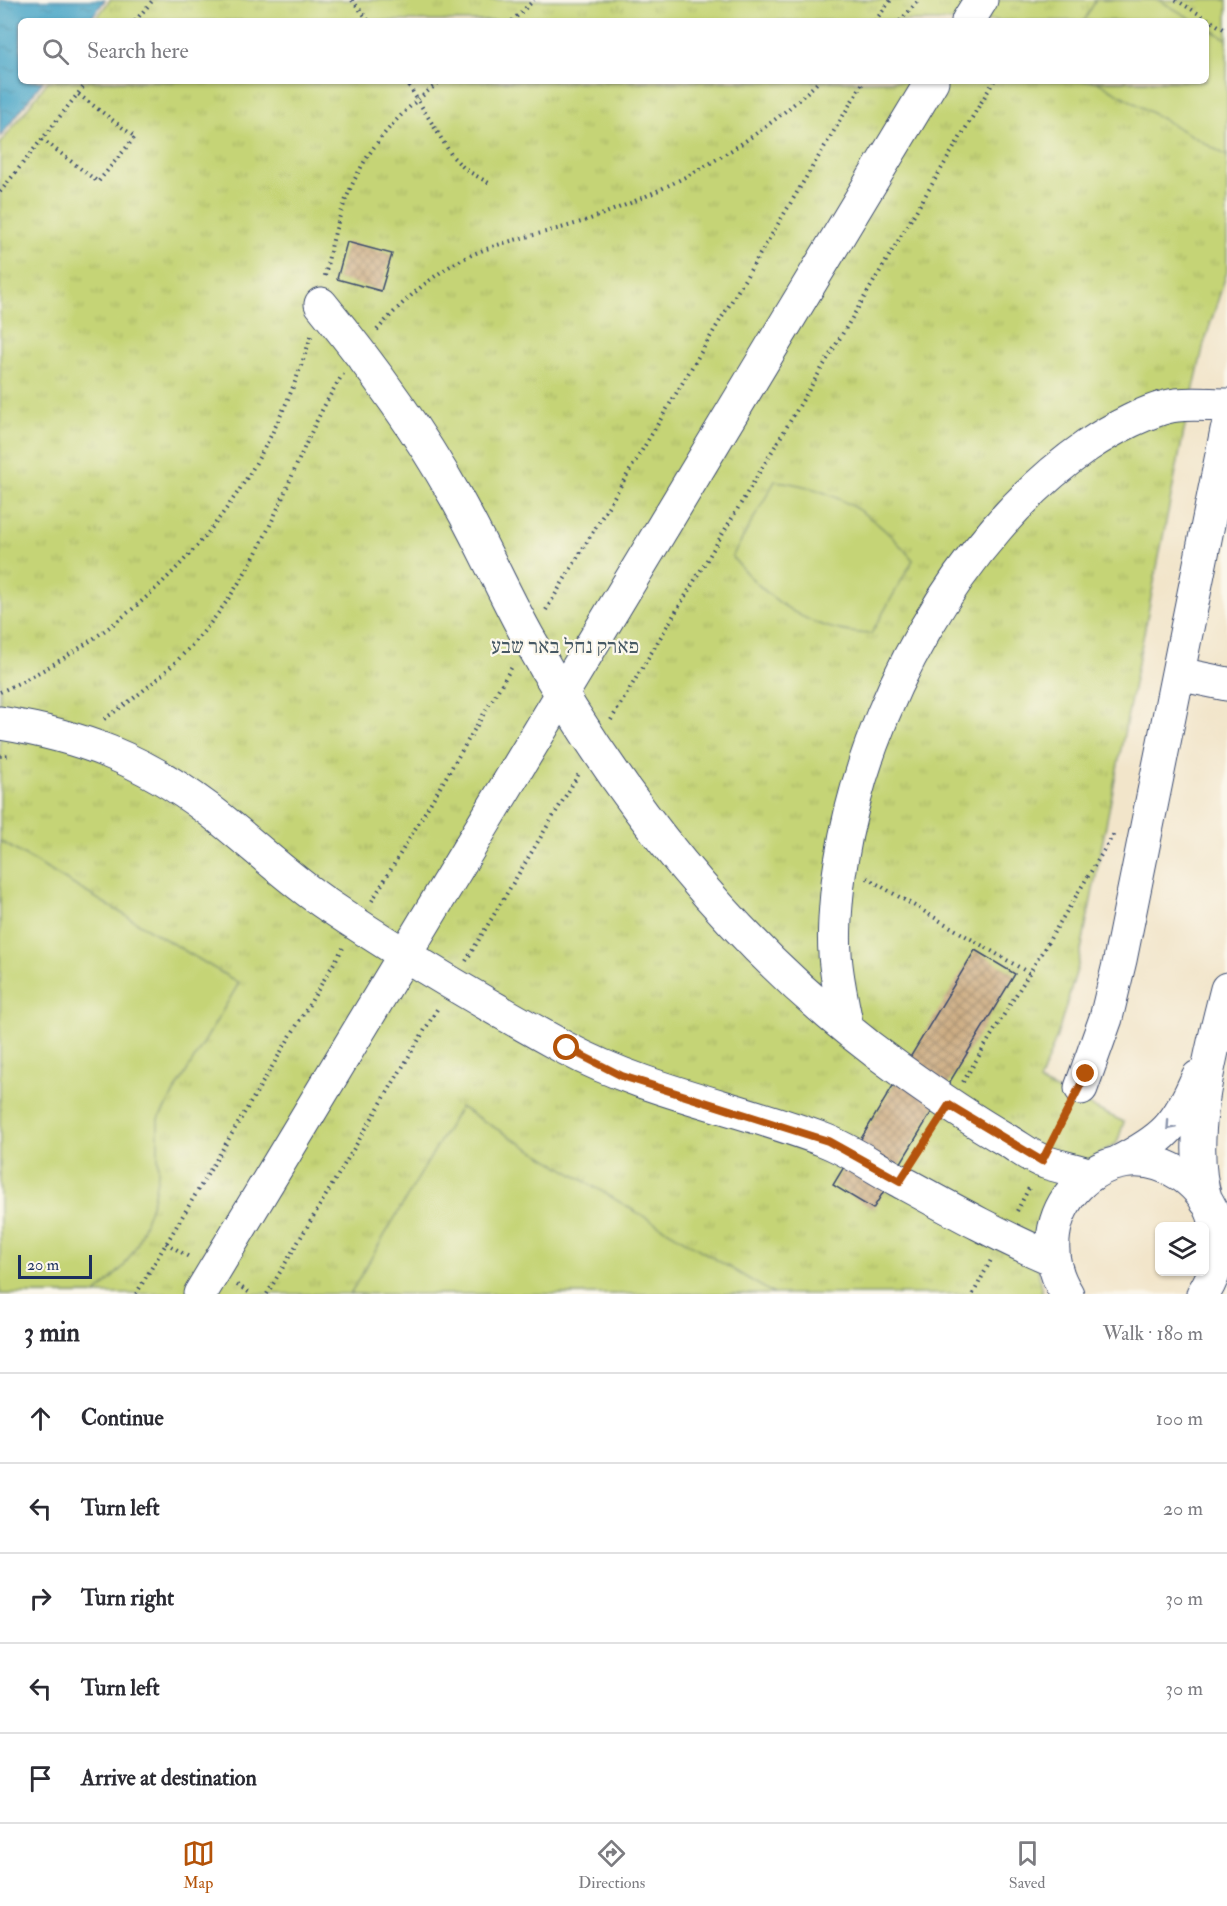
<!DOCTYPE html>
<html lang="en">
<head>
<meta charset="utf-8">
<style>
  :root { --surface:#fff; --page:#f2f2f3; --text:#2b2b33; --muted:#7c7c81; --line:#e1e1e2; --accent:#b45309 }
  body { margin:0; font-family:"IM FELL Double Pica","Frank Ruhl Libre",serif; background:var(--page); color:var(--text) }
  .controls { position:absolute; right:18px; bottom:18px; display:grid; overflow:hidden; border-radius:9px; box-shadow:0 2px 4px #0004 }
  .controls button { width:54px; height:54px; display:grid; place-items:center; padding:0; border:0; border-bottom:2px solid var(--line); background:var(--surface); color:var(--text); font:30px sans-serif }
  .scale { position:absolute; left:18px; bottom:15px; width:74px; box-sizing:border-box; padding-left:6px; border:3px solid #1b2f5e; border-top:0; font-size:16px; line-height:21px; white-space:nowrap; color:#1b2f5e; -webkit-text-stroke:4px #fbf7ec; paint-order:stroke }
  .stop { position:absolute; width:18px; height:18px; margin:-14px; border:4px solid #b45309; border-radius:50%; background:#fff }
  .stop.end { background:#b45309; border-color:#fff; box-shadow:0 2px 6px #0008 }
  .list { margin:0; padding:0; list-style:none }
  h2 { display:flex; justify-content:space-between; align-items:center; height:78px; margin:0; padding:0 24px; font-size:26px }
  h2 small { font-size:20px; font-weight:400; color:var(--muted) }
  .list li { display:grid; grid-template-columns:39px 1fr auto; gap:18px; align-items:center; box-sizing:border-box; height:90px; padding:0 24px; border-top:2px solid var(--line) }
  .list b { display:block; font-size:22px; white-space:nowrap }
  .list em { font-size:20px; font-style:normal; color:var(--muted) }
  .icon { flex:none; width:33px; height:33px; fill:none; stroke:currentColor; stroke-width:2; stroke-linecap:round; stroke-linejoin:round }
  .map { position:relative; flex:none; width:1227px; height:1294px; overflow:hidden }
  .search { position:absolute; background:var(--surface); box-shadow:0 2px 4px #0004; left:18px; right:18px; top:18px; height:66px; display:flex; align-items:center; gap:15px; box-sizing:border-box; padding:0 21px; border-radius:9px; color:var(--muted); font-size:22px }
  .sheet { height:528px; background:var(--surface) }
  nav { display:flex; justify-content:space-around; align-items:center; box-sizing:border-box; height:84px; border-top:2px solid var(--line); background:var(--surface); font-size:16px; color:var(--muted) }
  nav a { display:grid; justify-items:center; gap:3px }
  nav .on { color:var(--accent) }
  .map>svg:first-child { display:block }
  .park { fill:url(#park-tufts); stroke:#70826a; stroke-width:1.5 }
  .pitch { fill:#c5d476; stroke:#70826a; stroke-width:1.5 }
  .water { fill:url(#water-ripples); stroke:#326a92; stroke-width:1.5 }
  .building { fill:url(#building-cross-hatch) }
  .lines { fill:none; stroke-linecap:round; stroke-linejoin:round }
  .minor-casing { stroke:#3b4a6e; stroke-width:35 }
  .path { stroke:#3b4a6e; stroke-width:4; stroke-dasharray:1.5 4.5; stroke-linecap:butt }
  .minor { stroke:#fff; stroke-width:33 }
  .oneway { stroke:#8d97ae }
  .route { stroke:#b45309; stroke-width:8 }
  .labels { text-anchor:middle; stroke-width:4.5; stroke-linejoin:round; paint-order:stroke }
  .park-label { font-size:21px; fill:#465864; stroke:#fbf7ec }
</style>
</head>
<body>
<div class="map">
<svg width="1227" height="1294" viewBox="0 0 1227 1294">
  <defs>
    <pattern id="park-tufts" width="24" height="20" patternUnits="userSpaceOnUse" patternTransform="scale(1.5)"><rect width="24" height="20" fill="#c5d476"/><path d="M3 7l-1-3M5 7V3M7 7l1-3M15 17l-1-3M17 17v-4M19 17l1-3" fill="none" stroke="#a9b668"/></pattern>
    <pattern id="water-ripples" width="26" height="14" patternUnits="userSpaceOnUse" patternTransform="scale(1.5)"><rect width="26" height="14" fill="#49a6c7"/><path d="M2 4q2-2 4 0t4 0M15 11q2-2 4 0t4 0" fill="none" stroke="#3c88a5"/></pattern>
    <pattern id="building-cross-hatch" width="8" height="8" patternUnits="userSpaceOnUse" patternTransform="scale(1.5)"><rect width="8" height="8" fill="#ceae84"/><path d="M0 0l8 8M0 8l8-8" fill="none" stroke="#a68e6f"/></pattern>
  </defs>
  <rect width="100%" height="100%" fill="#fbf7ec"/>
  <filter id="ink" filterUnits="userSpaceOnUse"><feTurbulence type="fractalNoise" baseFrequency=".0167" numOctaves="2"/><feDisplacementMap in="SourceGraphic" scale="12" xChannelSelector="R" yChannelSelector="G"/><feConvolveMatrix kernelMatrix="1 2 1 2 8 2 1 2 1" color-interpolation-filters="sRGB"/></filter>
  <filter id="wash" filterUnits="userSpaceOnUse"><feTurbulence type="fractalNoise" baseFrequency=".008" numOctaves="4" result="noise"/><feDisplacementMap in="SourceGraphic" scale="24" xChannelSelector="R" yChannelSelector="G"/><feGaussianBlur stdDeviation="1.35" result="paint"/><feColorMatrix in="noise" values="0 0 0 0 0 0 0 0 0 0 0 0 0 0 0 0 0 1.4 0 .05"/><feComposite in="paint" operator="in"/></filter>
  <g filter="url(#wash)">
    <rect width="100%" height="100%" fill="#f2e5ca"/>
    <path class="park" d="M110,0H1227V272L1204,344L1184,431L1078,966L1057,1036L1039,1082L1124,1122L1117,1143L1091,1159L1038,1268L1042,1294H0V144L48,81H1206V21H94Z"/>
    <path class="pitch" d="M1096,0H1159L1195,21H1084Z
      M1206,27L1227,39V156L1096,81H1206Z
      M775,481C833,487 876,515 913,560L871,634C811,632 770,602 732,557Z
      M0,841L239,983L158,1120V1174L153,1199L137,1245L124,1266L96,1294H0Z
      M460,1107L774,1294H350Z"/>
    <path class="water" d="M0,0H105L89,21H21V81H43L0,137Z"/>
    <g id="blocks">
      <path class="building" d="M347,242L392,254L381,291L337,279Z
        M975,950L1015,974L873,1209L833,1185Z"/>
    </g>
  </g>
  <g filter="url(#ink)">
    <use href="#blocks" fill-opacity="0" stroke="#3b4a6e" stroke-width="1.5"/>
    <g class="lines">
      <defs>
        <path id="minor" d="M968,21L981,0
          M321,304C370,364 416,426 454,494C481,541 502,590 528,637C622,804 743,957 899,1069C935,1095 970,1119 1008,1141C1020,1148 1032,1158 1045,1162C1060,1167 1076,1170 1091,1175
          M1178,674L1227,684
          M0,723C81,736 142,759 208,809C249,840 285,877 329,906C405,957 485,1004 565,1048C647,1092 738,1107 824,1140C850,1150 874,1167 898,1180C949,1208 999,1236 1053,1259
          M847,1029C843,1004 836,978 835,953C833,929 837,886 841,862C865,708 958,536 1087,446C1109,431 1150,408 1177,405C1193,403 1211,405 1227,405
          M1081,1088L1106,1018L1120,960L1227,430
          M1117,1163C1164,1139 1177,1126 1198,1077
          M1206,1201C1186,1141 1212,1049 1227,989
          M200,1294L932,81
          M1067,1294C1018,1216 1105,1124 1183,1176C1198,1187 1210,1202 1215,1220C1222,1246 1218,1271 1203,1294"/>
      </defs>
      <use href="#minor" class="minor-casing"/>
      <path class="path" d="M352,0L369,21
        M1176,0L1227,31
        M135,21L153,0
        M512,21L534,0
        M875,21L891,0
        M900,21L919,0
        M406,81L452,156L466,170L489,183
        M42,139L98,182L135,137L78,94
        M0,192L88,81
        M325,276C342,187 368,136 441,81
        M377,330C406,298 439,267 481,251C516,237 554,232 590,219C674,188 755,144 819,81
        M546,610L864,81
        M0,692C155,620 261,499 311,336
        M104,719C183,667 232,607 272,521C295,472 313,420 343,374
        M611,720L994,81
        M0,756L11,755
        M867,878L1029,973
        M372,901L513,665
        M466,961L580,772
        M963,1082L1115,832
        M1055,1136L1069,1111
        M915,1158L935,1126
        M1017,1211L1030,1186
        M166,1243L189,1257
        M237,1285L252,1294
        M136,1294L343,948
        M267,1294L439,1006
        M973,1294L991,1260"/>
      <use href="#minor" class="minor"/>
    </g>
    <defs><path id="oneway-chevron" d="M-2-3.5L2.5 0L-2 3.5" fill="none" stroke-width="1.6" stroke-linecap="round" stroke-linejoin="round" transform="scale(1.5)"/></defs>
    <use class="oneway" href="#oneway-chevron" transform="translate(1170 1126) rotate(132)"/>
  </g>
  <g class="lines" filter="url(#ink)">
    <path class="route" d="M567,1048L622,1076L828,1141L900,1181L949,1105L1042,1161L1086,1074"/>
  </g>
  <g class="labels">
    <g class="park-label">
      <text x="565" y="653">פארק נחל באר שבע</text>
    </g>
  </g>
</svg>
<div class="controls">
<button><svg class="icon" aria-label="layers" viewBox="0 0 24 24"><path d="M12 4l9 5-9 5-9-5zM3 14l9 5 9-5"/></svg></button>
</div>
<div class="scale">20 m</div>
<div class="stop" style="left:567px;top:1048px"></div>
<div class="stop end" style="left:1086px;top:1074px"></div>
<div class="search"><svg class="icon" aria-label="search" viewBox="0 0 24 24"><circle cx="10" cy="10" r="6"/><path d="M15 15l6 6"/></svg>Search here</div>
</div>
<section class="sheet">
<h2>3 min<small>Walk · 180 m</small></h2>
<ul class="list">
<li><svg class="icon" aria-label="ahead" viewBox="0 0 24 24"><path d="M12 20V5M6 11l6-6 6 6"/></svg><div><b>Continue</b></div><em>100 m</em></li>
<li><svg class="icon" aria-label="left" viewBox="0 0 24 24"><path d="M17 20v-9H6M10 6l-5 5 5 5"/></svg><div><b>Turn left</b></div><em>20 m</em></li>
<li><svg class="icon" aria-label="right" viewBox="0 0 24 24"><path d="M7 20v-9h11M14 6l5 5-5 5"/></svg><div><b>Turn right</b></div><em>30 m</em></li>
<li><svg class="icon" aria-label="left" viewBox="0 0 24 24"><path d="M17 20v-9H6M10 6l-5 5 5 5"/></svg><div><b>Turn left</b></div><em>30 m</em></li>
<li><svg class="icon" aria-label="arrive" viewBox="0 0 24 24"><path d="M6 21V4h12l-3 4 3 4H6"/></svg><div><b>Arrive at destination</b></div></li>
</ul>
</section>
<nav>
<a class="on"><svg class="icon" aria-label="map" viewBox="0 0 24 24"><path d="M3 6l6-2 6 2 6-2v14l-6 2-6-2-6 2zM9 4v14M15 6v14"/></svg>Map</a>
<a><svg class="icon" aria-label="directions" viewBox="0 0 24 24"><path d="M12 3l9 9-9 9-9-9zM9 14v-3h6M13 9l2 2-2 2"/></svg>Directions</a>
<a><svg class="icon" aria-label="saved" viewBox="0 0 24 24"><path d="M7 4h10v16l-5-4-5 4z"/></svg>Saved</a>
</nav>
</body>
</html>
